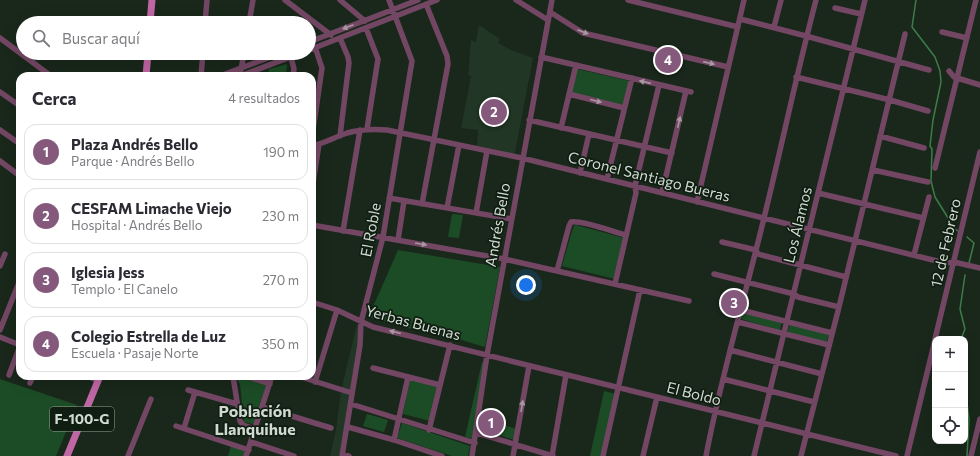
<!DOCTYPE html>
<html lang="es">
<head>
<meta charset="utf-8">
<style>
  :root { --surface:#fff; --page:#f7f7f7; --text:#2b2b33; --muted:#7c7c81; --line:#e1e1e2; --accent:#85597b }
  body { margin:0; font-family:Commissioner,sans-serif; background:var(--page); color:var(--text) }
  .controls { position:absolute; right:12px; bottom:12px; display:grid; overflow:hidden; border-radius:8px; box-shadow:0 4px 16px #0002 }
  .controls button { width:36px; height:36px; display:grid; place-items:center; padding:0; border:0; border-bottom:1px solid var(--line); background:var(--surface); color:var(--text); font:20px sans-serif }
  .you { position:absolute; left:526px; top:285px; width:14px; height:14px; margin:-10px; border:3px solid #fff; border-radius:50%; background:#1a73e8; box-shadow:0 0 0 6px #1a73e833 }
  .badge { display:grid; place-items:center; width:26px; height:26px; border-radius:50%; background:var(--accent); color:#fff; font-size:13px; font-weight:700 }
  .pin { position:absolute; translate:-50% -50%; border:2px solid #fff; box-shadow:0 1px 4px #0006 }
  .list { margin:0; padding:0; list-style:none }
  h2 { display:flex; justify-content:space-between; align-items:center; height:52px; margin:0; padding:0 16px; font-size:17px }
  h2 small { font-size:13px; font-weight:400; color:var(--muted) }
  .list li { display:grid; grid-template-columns:26px 1fr auto; gap:12px; align-items:center; box-sizing:border-box; height:56px; margin:0 8px 8px; padding:0 8px; border:1px solid var(--line); border-radius:12px }
  .list b { display:block; font-size:15px; white-space:nowrap }
  .list p { margin:0; font-size:13px; white-space:nowrap; color:var(--muted) }
  .list em { font-size:13px; font-style:normal; color:var(--muted) }
  .icon { flex:none; width:22px; height:22px; fill:none; stroke:currentColor; stroke-width:2; stroke-linecap:round; stroke-linejoin:round }
  .map { position:relative; flex:none; width:980px; height:456px; overflow:hidden }
  .search { position:absolute; background:var(--surface); box-shadow:0 4px 16px #0002; left:16px; top:16px; width:300px; height:44px; display:flex; align-items:center; gap:10px; box-sizing:border-box; padding:0 14px; border-radius:22px; color:var(--muted); font-size:15px }
  .panel { position:absolute; background:var(--surface); box-shadow:0 4px 16px #0002; left:16px; top:72px; width:300px; height:308px; border-radius:12px }
  .map>svg:first-child { display:block }
  .built { fill:#223625 }
  .green { fill:#1c4c25 }
  .lines { fill:none; stroke-linecap:round; stroke-linejoin:round }
  .stream { stroke:#3e7c48; stroke-width:1.5 }
  .minor { stroke:#734764; stroke-width:5.5 }
  .major { stroke:#c166a5; stroke-width:7 }
  .oneway { fill:#a698a0 }
  .labels { text-anchor:middle; stroke-width:3.5; stroke-linejoin:round; paint-order:stroke }
  .shield { fill:#101e12; stroke:#96a298; stroke-width:1 }
  .shield-label { font-size:14px; font-weight:bold; fill:#d0dad1 }
  .street-label { font-size:15px; fill:#d0dad1; stroke:#101e12 }
  .neighbourhood-label { font-size:16px; font-weight:bold; fill:#d0dad1; stroke:#101e12 }
</style>
</head>
<body>
<div class="map">
<svg width="980" height="456" viewBox="0 0 980 456">
  <rect width="100%" height="100%" fill="#19281b"/>
  <path class="built" d="M479,25L500,39L498,43L511,50L533,58L515,153L512,154L477,146L478,130L461,128L471,76L468,75L471,40L476,42Z
    M357,324L359,327V336L340,456H330L336,430L341,391Z"/>
  <path class="green" d="M287,64L286,76H268L269,69Z
    M577,69L630,81L623,106L571,93Z
    M452,214L463,215L459,238L448,237Z
    M576,225L624,238L615,279L562,266L572,231L574,226Z
    M398,250L500,267L485,347L458,339L452,330L404,322L398,325L371,318L369,316Z
    M743,311L782,321L780,330L741,319Z
    M403,323L451,331L456,339L399,326Z
    M790,324L829,335L826,343L787,333Z
    M482,362L485,363L473,439L465,437Z
    M237,376L269,386L256,425L244,422L240,384L238,381Z
    M0,379L77,405L56,456H0Z
    M410,379L438,387L430,421L403,414Z
    M604,391L616,394L602,456H590Z
    M367,414L388,420L384,432L363,426Z
    M483,418L516,429L514,440L481,429Z
    M402,423L470,446L468,456H452L397,438Z
    M231,446L247,451L245,456H228Z"/>
  <g class="lines">
    <path class="stream" d="M916,0L912,27L935,57L940,71L941,82L933,120L930,146L932,149L931,181L935,197L955,229L958,231
      M967,237L974,243L969,263
      M961,339L965,329L960,309L965,275
      M965,388L969,419L967,456"/>
    <path class="minor" d="M285,0L331,35
      M340,0L365,21
      M516,0L548,20
      M628,0L738,27
      M835,8L861,14
      M550,12L583,33L728,67
      M740,19L806,36L929,70
      M205,23L207,0
      M249,23L253,0
      M774,27L781,0
      M366,28L378,59L367,129
      M942,32L967,38
      M0,38L51,76
      M340,38L348,57L349,63L340,136
      M309,42L418,0
      M309,50L437,0
      M291,57L294,69L293,76
      M541,57L691,92
      M241,70L244,53
      M949,71L954,77L980,85
      M201,76L203,53
      M220,76L281,53
      M240,76L301,53
      M796,77L890,100L928,111
      M0,92L20,106
      M569,94L624,108
      M529,120L672,153
      M561,128L576,65
      M0,130L20,144
      M880,136L924,148
      M312,137L322,68L315,47
      M312,146C325,143 335,137 347,133C361,129 374,129 387,130L522,158L945,263L954,262L980,268
      M0,161L20,176
      M935,168L976,0
      M873,170L928,182
      M580,173L589,134
      M607,179L632,78
      M312,190L319,144
      M662,193L686,91
      M818,193L923,218
      M389,198L511,219
      M697,202L744,0
      M422,204L448,64L447,56L426,4
      M447,208L459,145
      M476,213L487,151
      M312,225L504,259L689,301
      M343,231L360,130
      M398,240L404,201
      M722,242L756,250L758,254L846,277
      M914,255L929,197
      M0,266L5,254
      M557,271L569,226L571,222C582,220 614,232 626,235
      M714,274L794,294L798,297L839,307
      M615,284L636,193L635,186L659,85
      M312,302L337,310L373,327L896,456
      M741,310L832,333
      M738,322L829,345
      M0,330L20,280
      M0,337L20,345
      M935,339L980,152
      M730,350L822,374
      M373,368L440,385
      M9,375L20,346
      M88,376L98,381
      M233,376L240,421L243,425L255,429
      M246,376L270,384
      M298,376L352,393
      M723,379L814,402
      M315,382L337,310
      M30,383L33,376
      M188,390L237,404
      M351,404L475,443
      M262,407L331,428
      M176,426L249,450
      M348,427L394,440L442,456
      M184,428L195,392
      M429,430L450,345
      M477,433L553,456
      M394,440L408,377
      M251,442L294,456
      M343,454L349,456
      M128,456L151,399
      M246,456L272,376
      M342,456L360,345L361,322L383,237L412,61L389,0
      M472,456L487,355L552,0
      M513,456L529,366
      M552,456L566,375
      M603,456L640,290
      M643,456L657,397
      M706,456C721,376 745,297 764,218C782,145 797,72 816,0
      M754,456L865,0
      M801,456L839,307L905,34
      M907,456L935,340
      M971,456L980,419"/>
    <path class="major" d="M150,23L152,0
      M146,76L148,53
      M67,456L100,376"/>
  </g>
  <defs><path id="oneway-solid" d="M-6-.8H1V-3.2L6.5 0L1 3.2V.8H-6Z"/></defs>
  <g class="oneway">
    <use href="#oneway-solid" transform="translate(348 27) rotate(159)"/>
    <use href="#oneway-solid" transform="translate(583 32) rotate(21)"/>
    <use href="#oneway-solid" transform="translate(709 63) rotate(13)"/>
    <use href="#oneway-solid" transform="translate(645 82) rotate(-167)"/>
    <use href="#oneway-solid" transform="translate(596 101) rotate(14)"/>
    <use href="#oneway-solid" transform="translate(679 122) rotate(-77)"/>
    <use href="#oneway-solid" transform="translate(421 244) rotate(10)"/>
    <use href="#oneway-solid" transform="translate(395 332) rotate(-166)"/>
    <use href="#oneway-solid" transform="translate(522 406) rotate(-80)"/>
  </g>
  <g class="labels">
    <rect class="shield" x="50" y="407" width="64" height="24" rx="3"/>
    <g class="shield-label">
      <text x="82" y="424">F-100-G</text>
    </g>
    <g class="street-label">
      <text transform="translate(649 177) rotate(14)" y="5">Coronel Santiago Bueras</text>
      <text transform="translate(498 225) rotate(-80)" y="5">Andrés Bello</text>
      <text transform="translate(798 225) rotate(-76)" y="5">Los Álamos</text>
      <text transform="translate(371 230) rotate(-79)" y="5">El Roble</text>
      <text transform="translate(946 243) rotate(-77)" y="5">12 de Febrero</text>
      <text transform="translate(413 323) rotate(15)" y="5">Yerbas Buenas</text>
      <text transform="translate(694 394) rotate(14)" y="5">El Boldo</text>
    </g>
    <g class="neighbourhood-label">
      <text x="255" y="417">Población<tspan x="255" dy="18">Llanquihue</tspan></text>
    </g>
  </g>
</svg>
<div class="controls">
<button>+</button>
<button>−</button>
<button><svg class="icon" aria-label="locate" viewBox="0 0 24 24"><circle cx="12" cy="12" r="6"/><path d="M12 2v4M12 18v4M2 12h4M18 12h4"/></svg></button>
</div>
<div class="you"></div>
<div class="pin badge" style="left:491px;top:423px">1</div>
<div class="pin badge" style="left:494px;top:112px">2</div>
<div class="pin badge" style="left:734px;top:303px">3</div>
<div class="pin badge" style="left:668px;top:60px">4</div>
<div class="search"><svg class="icon" aria-label="search" viewBox="0 0 24 24"><circle cx="10" cy="10" r="6"/><path d="M15 15l6 6"/></svg>Buscar aquí</div>
<section class="panel">
<h2>Cerca<small>4 resultados</small></h2>
<ul class="list">
<li><span class="badge">1</span><div><b>Plaza Andrés Bello</b><p>Parque · Andrés Bello</p></div><em>190 m</em></li>
<li><span class="badge">2</span><div><b>CESFAM Limache Viejo</b><p>Hospital · Andrés Bello</p></div><em>230 m</em></li>
<li><span class="badge">3</span><div><b>Iglesia Jess</b><p>Templo · El Canelo</p></div><em>270 m</em></li>
<li><span class="badge">4</span><div><b>Colegio Estrella de Luz</b><p>Escuela · Pasaje Norte</p></div><em>350 m</em></li>
</ul>
</section>
</div>
</body>
</html>
